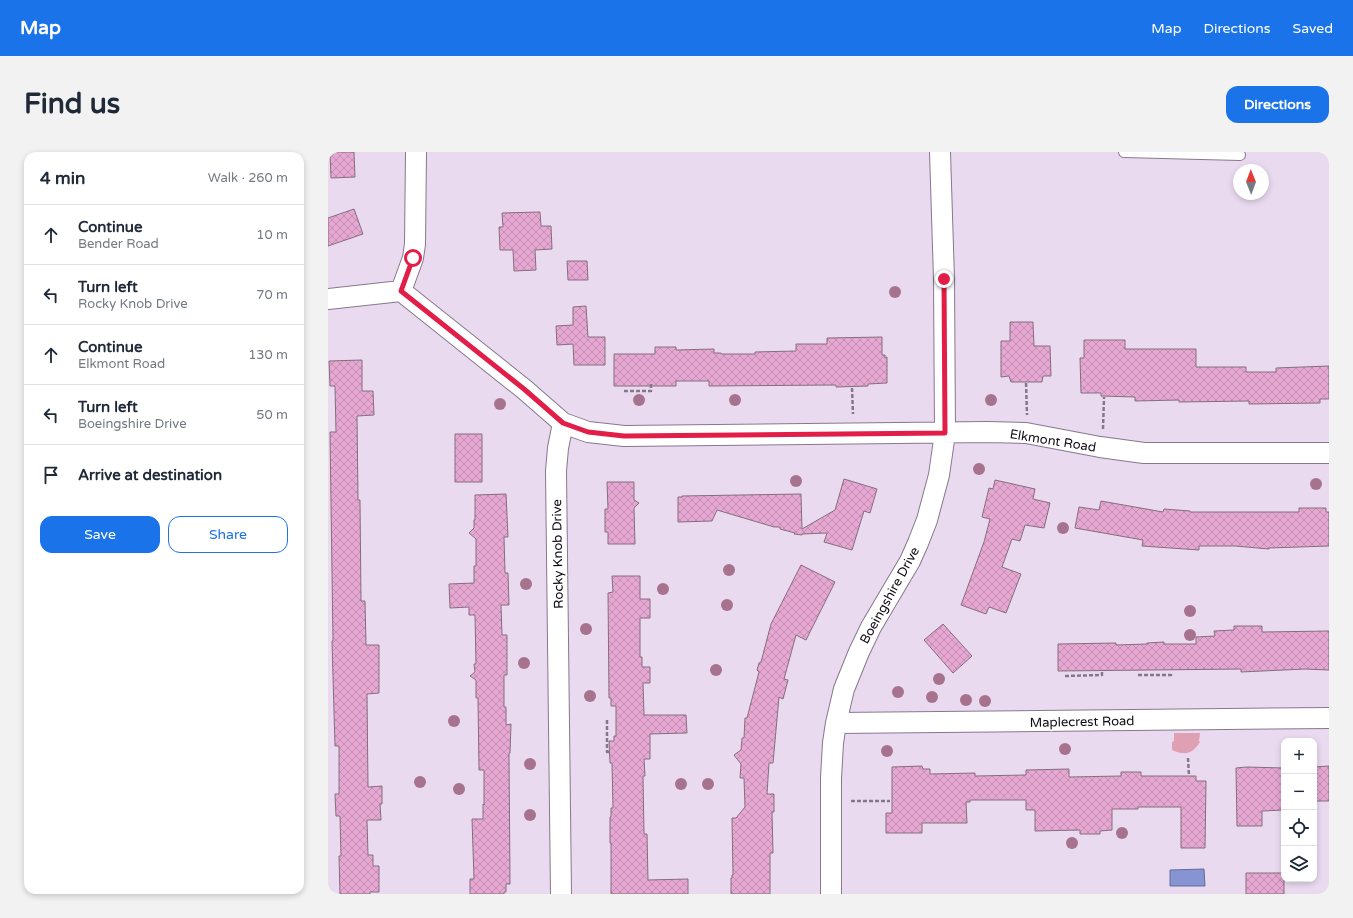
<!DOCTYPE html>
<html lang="en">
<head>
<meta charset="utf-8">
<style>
  :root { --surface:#fff; --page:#f2f2f3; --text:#1f2937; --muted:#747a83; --line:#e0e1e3; --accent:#1a73e8 }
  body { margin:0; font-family:"Varela Round",sans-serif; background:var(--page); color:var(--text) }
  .controls { position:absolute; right:12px; bottom:12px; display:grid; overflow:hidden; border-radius:8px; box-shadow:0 2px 6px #0003 }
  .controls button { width:36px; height:36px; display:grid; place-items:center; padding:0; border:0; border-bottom:1px solid var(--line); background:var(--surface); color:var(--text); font:20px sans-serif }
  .compass { position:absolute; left:905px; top:12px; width:36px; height:36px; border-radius:50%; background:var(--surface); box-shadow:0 2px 6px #0003; rotate:359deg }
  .stop { position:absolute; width:12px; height:12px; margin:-9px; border:3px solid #e11d48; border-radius:50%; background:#fff }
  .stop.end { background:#e11d48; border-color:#fff; box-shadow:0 1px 4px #0008 }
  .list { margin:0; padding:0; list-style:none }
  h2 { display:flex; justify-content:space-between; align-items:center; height:52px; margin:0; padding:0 16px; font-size:17px }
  h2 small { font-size:13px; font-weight:400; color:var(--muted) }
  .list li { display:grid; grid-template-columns:26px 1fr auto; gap:12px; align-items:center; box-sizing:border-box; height:60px; padding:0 16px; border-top:1px solid var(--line) }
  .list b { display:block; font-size:15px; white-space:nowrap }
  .list p { margin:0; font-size:13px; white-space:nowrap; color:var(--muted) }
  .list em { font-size:13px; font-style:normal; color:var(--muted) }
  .actions { display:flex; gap:8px; padding:12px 16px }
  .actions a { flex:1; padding:9px 0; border:1px solid var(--accent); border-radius:12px; text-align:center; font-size:14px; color:var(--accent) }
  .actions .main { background:var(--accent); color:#fff }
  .icon { flex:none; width:22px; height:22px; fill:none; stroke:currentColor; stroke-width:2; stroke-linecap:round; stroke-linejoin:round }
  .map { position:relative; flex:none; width:1001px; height:742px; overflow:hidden; border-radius:12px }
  header { display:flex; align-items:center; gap:24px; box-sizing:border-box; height:56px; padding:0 20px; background:var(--accent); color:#fff }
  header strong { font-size:19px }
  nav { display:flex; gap:22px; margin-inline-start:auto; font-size:14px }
  .intro { display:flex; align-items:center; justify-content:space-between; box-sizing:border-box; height:96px; padding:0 24px }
  h1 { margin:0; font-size:28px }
  .button { padding:10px 18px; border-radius:12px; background:var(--accent); color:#fff; font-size:14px; font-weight:700 }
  main { display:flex; gap:24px; padding:0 24px }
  aside { flex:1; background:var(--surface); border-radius:12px; box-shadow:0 2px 6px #0003 }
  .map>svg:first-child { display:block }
  .green { fill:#dea0b2 }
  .water { fill:#8695d2; stroke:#636c99 }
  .building { fill:url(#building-cross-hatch); stroke:#846e7c }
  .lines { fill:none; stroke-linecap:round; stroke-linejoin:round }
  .service-casing { stroke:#87788c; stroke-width:12 }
  .minor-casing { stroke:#87788c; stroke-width:22 }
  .path { stroke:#837887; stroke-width:2.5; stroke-dasharray:4 2; stroke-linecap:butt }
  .service { stroke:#fff; stroke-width:10 }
  .minor { stroke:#fff; stroke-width:20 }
  .tree { fill:#a7728e }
  .route { stroke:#e11d48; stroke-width:5 }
  .labels { text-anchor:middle; stroke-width:3.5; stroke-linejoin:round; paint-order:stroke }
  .street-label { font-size:13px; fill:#110b13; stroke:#fff }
</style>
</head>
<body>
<header>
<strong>Map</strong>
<nav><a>Map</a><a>Directions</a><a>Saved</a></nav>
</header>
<div class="intro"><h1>Find us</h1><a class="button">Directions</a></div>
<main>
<aside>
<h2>4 min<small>Walk · 260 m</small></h2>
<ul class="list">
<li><svg class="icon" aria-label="ahead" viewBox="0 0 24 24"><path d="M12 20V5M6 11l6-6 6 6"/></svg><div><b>Continue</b><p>Bender Road</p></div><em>10 m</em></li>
<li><svg class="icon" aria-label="left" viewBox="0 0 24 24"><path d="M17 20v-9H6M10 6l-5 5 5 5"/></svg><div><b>Turn left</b><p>Rocky Knob Drive</p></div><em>70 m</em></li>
<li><svg class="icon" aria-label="ahead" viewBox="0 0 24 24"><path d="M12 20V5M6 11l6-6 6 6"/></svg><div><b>Continue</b><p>Elkmont Road</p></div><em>130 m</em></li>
<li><svg class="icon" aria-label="left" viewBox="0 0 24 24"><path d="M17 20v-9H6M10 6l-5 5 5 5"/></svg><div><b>Turn left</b><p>Boeingshire Drive</p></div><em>50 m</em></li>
<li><svg class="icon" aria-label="arrive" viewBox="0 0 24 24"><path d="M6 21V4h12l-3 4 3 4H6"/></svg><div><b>Arrive at destination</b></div></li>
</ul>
<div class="actions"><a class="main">Save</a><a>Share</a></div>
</aside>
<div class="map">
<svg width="1001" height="742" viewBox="0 0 1001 742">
  <defs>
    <pattern id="building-cross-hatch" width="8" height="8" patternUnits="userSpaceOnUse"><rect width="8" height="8" fill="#e6a7d2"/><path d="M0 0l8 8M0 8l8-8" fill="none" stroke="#c48eb3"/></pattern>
  </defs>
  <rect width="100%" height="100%" fill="#eadaf0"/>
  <path class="green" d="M846,581H872L871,589L872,590C864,602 858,604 844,598V590L846,589Z"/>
  <path class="water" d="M876,717L877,734H842V718Z"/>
  <path class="building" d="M2,0H26L27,25L3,26Z
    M26,57L35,82L0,94V66Z
    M212,60L213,74H223L224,97L207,98L208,118L186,119L185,98H172L171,75H175L174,61Z
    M239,109H259L260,128H240Z
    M258,154L260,185H277V213H246L245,192L229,193L228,174L245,173V155Z
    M682,170H705L706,194H722L723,224H715L714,230H683L681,224L673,225V189H682Z
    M554,185V203H557V206L559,205V231L540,232V234L508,235V233L381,234V229H348V234H286V202H327V195H348V198L386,197V201H393V202H427V200L468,199V192H499V186Z
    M756,188H797V197H868V215H918V220H948V216L1001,214V247H992V251L921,252V249L851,250V248L807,249V245L773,244V241H753L752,206H756Z
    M34,208V239H45L46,263L29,264L30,348H32L33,449H37L38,493H51V541L39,542L40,635L54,634V652H52L53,668H39L40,703H45V714H51V740H42V742H12L11,704H13L12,664H8L7,642H11V594H7L4,489H5L2,280H8L7,234H2L1,209Z
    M127,282H154V330H127Z
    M516,327L549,337L542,361L536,359L524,398L496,390L499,381L474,382V383L466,382L467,381L452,377V375H446L389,358L384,369L350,370V345H354V344L473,342L474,377L507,358Z
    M667,328L707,337L705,347L722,351L716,376L697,373L692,389L684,387L674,415L693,422L678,461L661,455L658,462L633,453L656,390L662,367L654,365L661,336L665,337Z
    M279,330H306V348L311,351L306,356L307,392H280V380H277V357H280Z
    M178,342L180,385H176L177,421H180L181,453H173L174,483H179V523H176V555H178V573L183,572L182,601H181L182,732H178V740H176V742H142V727H146L144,667H155V652L156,653V618H151L150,546H148V528L142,524L147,520L146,512H148L147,463H141V455L122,456L121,432L146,431V414H148V387L141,381L146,376V368H147V343Z
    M773,349L835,360L836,357L862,359V360H971V356H998V360H1001V394L941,396V397L907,394H871V398L814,394L815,388L747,376L751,355L771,358Z
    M473,413L507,430L478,488L468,483L456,527L460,528L455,547L451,545L445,611H441L439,642H446V660H444L445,701H442V742H403V726H404V723H405L404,666H408L417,655L416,626H412L413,612L406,603L413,598L414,586H416L417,566H419L431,520L429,518L431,511L433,510L443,472Z
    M284,424H312V447H322V466H312V505H314V515H322V531H315L316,563H358L359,581L322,582V607H316L317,624H315L316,682H319L320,728L360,727V742H283V691H282V665H283V656H285L284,611H282L281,589H286V584H288V554H283V546H281L280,441L285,440Z
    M615,472L644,504L625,521L596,488Z
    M906,474H934V480L1001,479V518L977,517L913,520V517L730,519V492L788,491V493L819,492V491L836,490V492H868V485L887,484L886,479L906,478Z
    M594,614L595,617H602V622L647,621V624L698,623V618L741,617V625L793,624V620H813V624H868V629H878L877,696H853V655H810V657H784V678L772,679V682H752V678L707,679V658H698V648H642V650H638L639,671H594V681H558V661H564V615Z
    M1001,614V649H986V615Z
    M918,615L956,616V658L934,659V674H909L908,616Z
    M918,721H956V742H918Z"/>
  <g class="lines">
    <defs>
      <path id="service" d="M796,0L912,3"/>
      <path id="minor" d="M73,139L196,237L235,271L230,296L228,319L233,742
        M0,147L73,139L85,106L87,92L88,0
        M235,271L260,280L296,284L659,280L698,281L772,295L816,301H1001
        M508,571L1001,566
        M503,742V626L505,591L508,571L516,537L531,500L543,475L582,409L590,391L599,368L611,323L617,281L616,127L612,0"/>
    </defs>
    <use href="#service" class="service-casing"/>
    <use href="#minor" class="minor-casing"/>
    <path class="path" d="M698,231L699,263
      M524,236L525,262
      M296,239H323V231
      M775,277L776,245
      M810,523H843V520
      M737,524L774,523V520
      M279,568V600H281
      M860,606L861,624
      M523,649H562"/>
    <use href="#service" class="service"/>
    <use href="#minor" class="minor"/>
  </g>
  <g class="tree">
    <circle cx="567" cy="140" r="6"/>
    <circle cx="311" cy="248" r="6"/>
    <circle cx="407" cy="248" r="6"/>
    <circle cx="663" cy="248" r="6"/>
    <circle cx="172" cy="252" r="6"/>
    <circle cx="651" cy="317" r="6"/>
    <circle cx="468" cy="329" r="6"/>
    <circle cx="988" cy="332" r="6"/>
    <circle cx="735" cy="376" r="6"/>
    <circle cx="401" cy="418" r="6"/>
    <circle cx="198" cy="432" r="6"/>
    <circle cx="335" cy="437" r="6"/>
    <circle cx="399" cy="453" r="6"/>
    <circle cx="862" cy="459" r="6"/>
    <circle cx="258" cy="477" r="6"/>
    <circle cx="862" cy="483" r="6"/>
    <circle cx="196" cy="511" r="6"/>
    <circle cx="388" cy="518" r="6"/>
    <circle cx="611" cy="527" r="6"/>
    <circle cx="570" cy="540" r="6"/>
    <circle cx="262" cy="544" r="6"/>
    <circle cx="604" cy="545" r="6"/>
    <circle cx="638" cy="548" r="6"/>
    <circle cx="657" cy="549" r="6"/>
    <circle cx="126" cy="569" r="6"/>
    <circle cx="737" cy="597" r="6"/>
    <circle cx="559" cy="599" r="6"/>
    <circle cx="202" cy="612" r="6"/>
    <circle cx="92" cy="630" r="6"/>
    <circle cx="353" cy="632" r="6"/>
    <circle cx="380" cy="632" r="6"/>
    <circle cx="131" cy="637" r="6"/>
    <circle cx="202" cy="663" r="6"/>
    <circle cx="794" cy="681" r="6"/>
    <circle cx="744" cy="691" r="6"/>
  </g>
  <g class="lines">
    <path class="route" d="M85,106L73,139L196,237L235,271L260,280L296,284L617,281L616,127"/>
  </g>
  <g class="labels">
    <g class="street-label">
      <text transform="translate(725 288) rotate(9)" y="5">Elkmont Road</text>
      <text transform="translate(229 402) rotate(-91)" y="5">Rocky Knob Drive</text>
      <text transform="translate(561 443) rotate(-61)" y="5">Boeingshire Drive</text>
      <text transform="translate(754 569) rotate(-1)" y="5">Maplecrest Road</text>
    </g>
  </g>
</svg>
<div class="controls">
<button>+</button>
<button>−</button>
<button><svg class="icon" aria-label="locate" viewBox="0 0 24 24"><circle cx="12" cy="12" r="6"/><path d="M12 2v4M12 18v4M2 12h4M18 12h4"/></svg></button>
<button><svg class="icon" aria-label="layers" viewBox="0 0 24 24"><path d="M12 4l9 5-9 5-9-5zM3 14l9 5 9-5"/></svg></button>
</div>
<svg class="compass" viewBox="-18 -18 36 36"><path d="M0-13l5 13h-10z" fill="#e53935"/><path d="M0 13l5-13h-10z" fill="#747a83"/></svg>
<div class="stop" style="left:85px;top:106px"></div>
<div class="stop end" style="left:616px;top:127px"></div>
</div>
</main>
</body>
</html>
